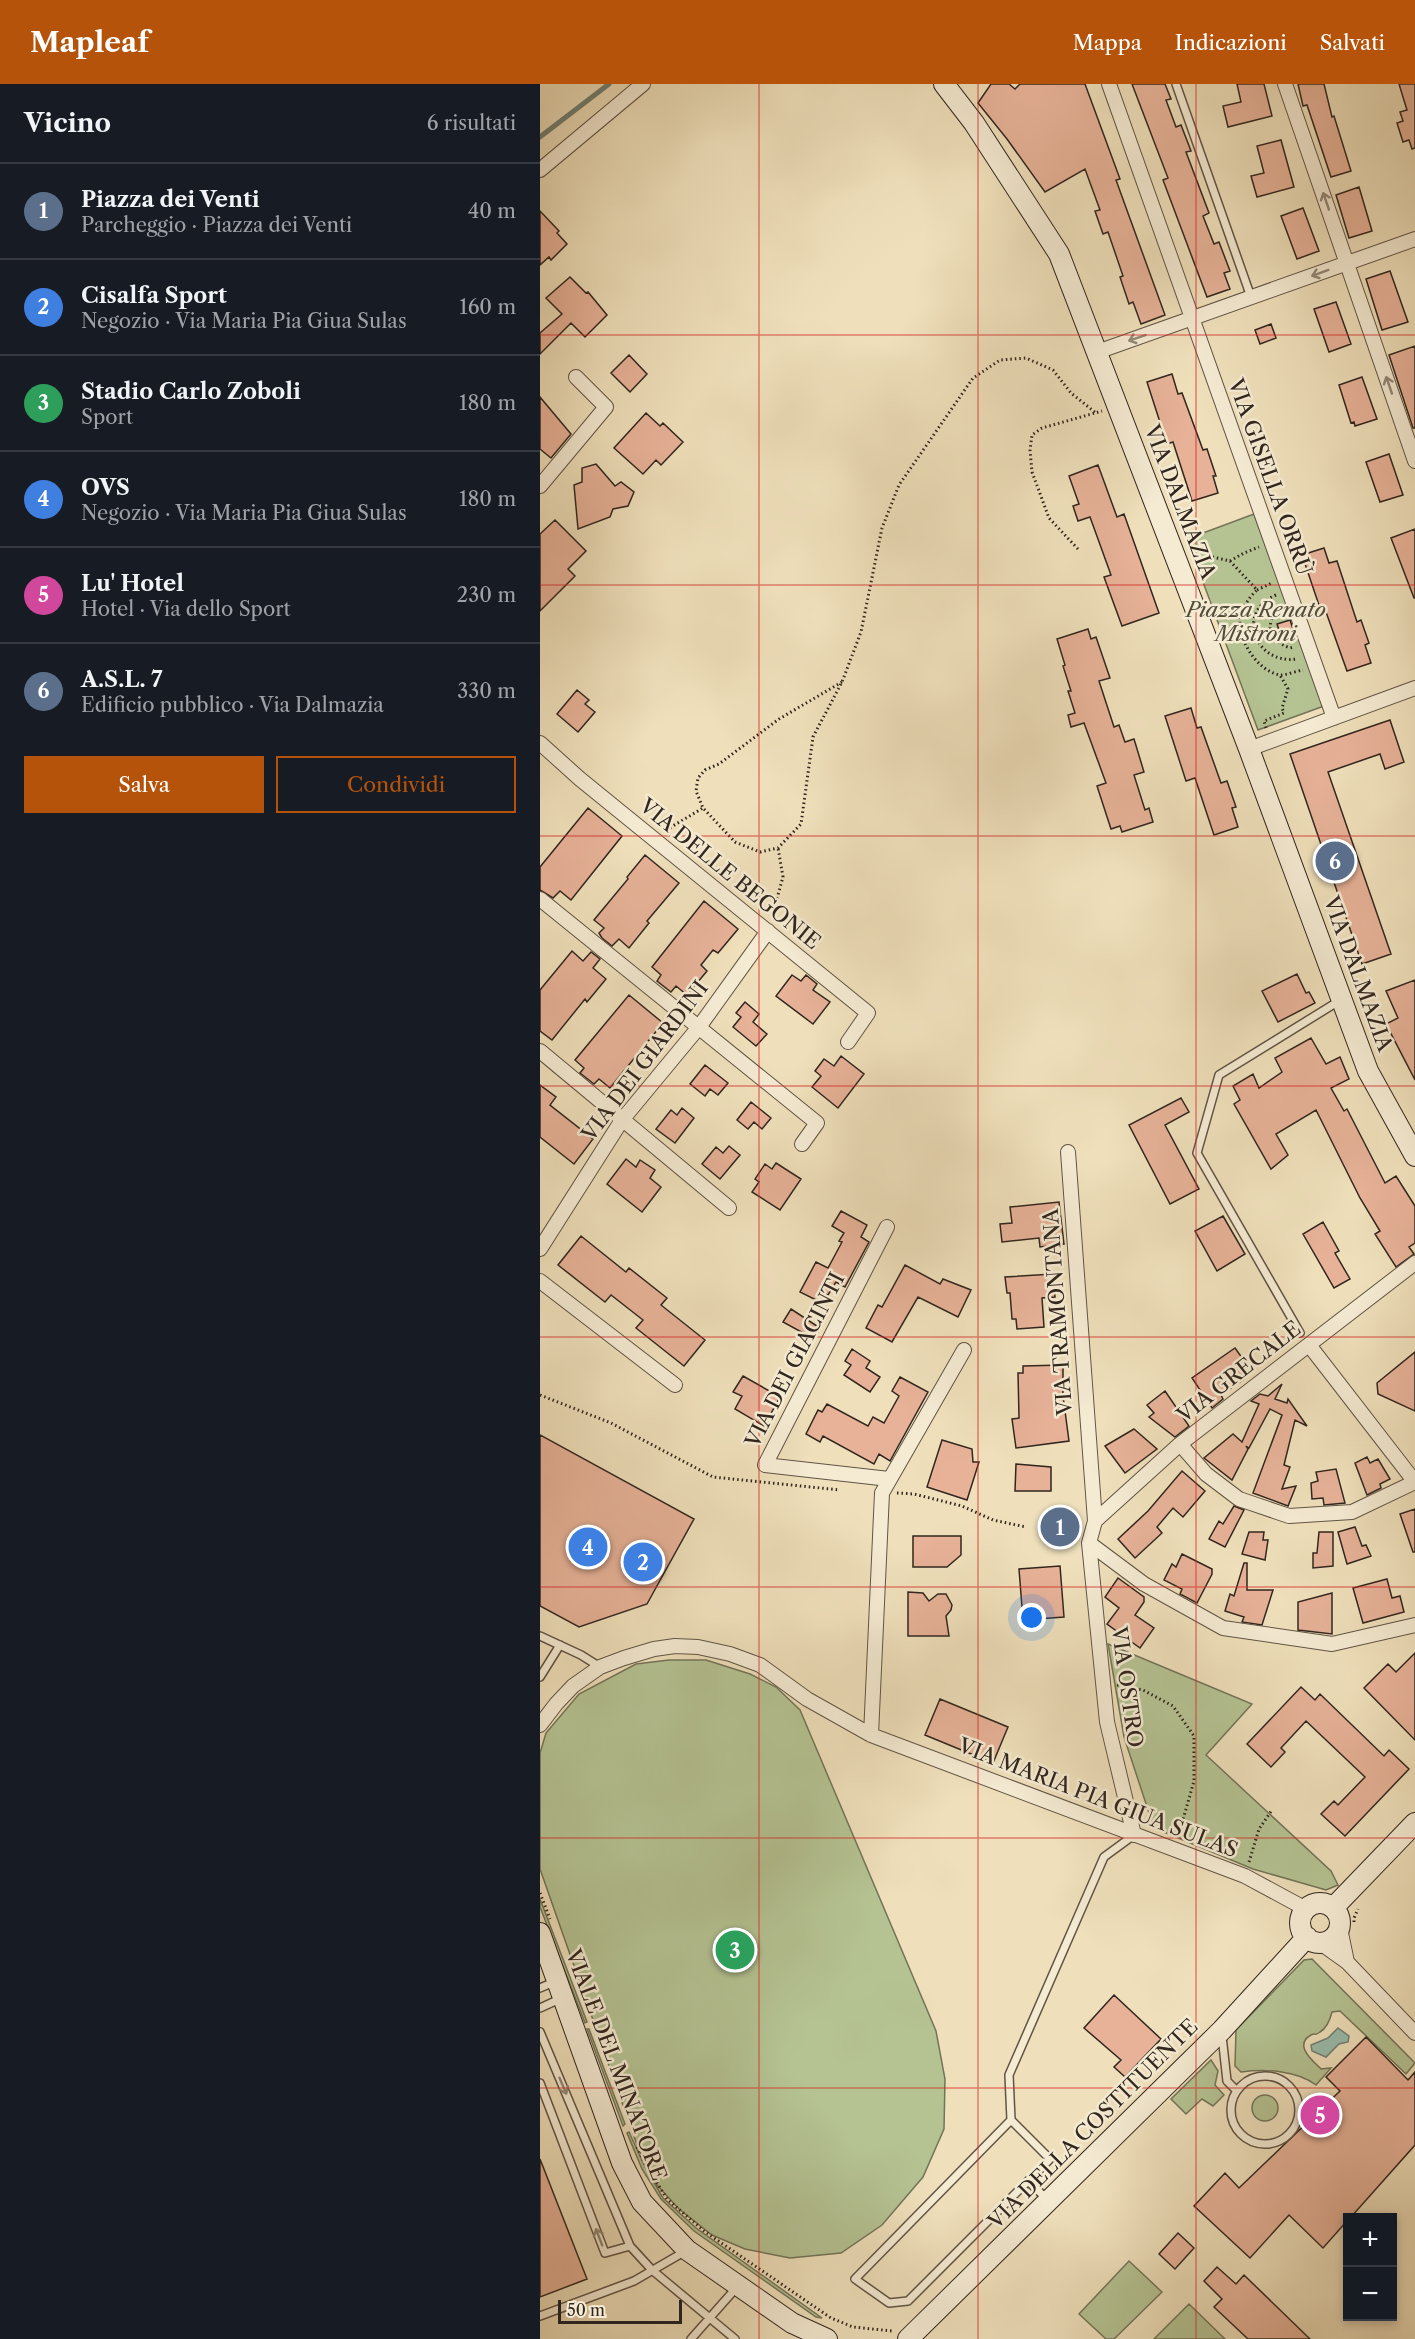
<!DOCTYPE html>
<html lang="it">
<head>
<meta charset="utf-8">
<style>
  :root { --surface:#171b24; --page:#20242c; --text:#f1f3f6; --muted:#9ea1a6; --line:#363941; --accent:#b45309 }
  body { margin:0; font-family:"Libre Caslon Text",serif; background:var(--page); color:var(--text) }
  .controls { position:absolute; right:18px; bottom:18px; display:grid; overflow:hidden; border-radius:0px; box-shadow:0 3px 9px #0003 }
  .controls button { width:54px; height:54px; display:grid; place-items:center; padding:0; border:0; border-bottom:2px solid var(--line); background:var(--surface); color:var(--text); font:30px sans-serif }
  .scale { position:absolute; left:18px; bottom:15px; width:124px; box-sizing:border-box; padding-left:6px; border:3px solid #31261e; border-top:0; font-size:16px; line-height:21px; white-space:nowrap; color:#31261e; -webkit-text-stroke:4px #f5ebd3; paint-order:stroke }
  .you { position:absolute; left:492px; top:1534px; width:21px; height:21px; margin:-15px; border:4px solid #fff; border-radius:50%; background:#1a73e8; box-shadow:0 0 0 9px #1a73e833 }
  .badge { display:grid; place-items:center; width:39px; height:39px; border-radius:50%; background:var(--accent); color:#fff; font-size:20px; font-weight:700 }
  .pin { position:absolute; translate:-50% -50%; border:3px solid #fff; box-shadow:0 2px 6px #0006 }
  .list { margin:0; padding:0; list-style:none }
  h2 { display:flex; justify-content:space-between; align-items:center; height:78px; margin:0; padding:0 24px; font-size:26px }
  h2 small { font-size:20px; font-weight:400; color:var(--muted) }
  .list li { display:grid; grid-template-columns:39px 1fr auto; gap:18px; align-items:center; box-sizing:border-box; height:96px; padding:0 24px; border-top:2px solid var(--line) }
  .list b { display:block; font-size:22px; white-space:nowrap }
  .list p { margin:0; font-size:20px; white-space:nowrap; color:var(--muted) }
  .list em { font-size:20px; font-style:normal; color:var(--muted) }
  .actions { display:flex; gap:12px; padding:18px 24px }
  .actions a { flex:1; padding:14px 0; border:2px solid var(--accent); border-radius:0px; text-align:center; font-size:21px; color:var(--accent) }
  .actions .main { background:var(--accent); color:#fff }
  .map { position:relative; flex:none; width:875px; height:2255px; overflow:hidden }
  header { display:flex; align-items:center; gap:36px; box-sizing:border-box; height:84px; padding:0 30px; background:var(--accent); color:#fff }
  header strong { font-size:28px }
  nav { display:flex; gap:33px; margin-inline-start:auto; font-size:21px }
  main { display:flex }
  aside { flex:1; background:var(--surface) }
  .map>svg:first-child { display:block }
  .green { fill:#b5c393; stroke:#737458; stroke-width:1.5 }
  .water { fill:#9abdad; stroke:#708174; stroke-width:1.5 }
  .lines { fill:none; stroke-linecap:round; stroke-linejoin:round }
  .stream { stroke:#708174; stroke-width:5 }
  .building { fill:#e7b298; stroke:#31261e; stroke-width:1.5 }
  .lane-casing { stroke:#605445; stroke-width:10 }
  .street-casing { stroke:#605445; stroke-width:16 }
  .secondary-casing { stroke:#31261e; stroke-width:22 }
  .path { stroke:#31261e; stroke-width:3; stroke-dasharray:1.5 3; stroke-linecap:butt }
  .lane { stroke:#f5ebd3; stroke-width:7 }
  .street { stroke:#f5ebd3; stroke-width:14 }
  .secondary { stroke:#f5ebd3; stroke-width:20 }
  .oneway { stroke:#938878 }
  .grid { fill:none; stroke:#d62828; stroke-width:1.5; stroke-opacity:0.55 }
  .labels { text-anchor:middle; stroke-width:5; stroke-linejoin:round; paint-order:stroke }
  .street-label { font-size:21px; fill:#31261e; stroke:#f5ebd3 }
  .park-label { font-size:21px; font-style:italic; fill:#524d3b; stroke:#f5ebd3 }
</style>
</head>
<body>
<header>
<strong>Mapleaf</strong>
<nav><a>Mappa</a><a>Indicazioni</a><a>Salvati</a></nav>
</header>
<main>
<aside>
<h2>Vicino<small>6 risultati</small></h2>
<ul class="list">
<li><span class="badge" style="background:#5c6f8a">1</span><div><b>Piazza dei Venti</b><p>Parcheggio · Piazza dei Venti</p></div><em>40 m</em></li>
<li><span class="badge" style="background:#3f7fe0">2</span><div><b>Cisalfa Sport</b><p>Negozio · Via Maria Pia Giua Sulas</p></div><em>160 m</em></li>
<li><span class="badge" style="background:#2e9e5b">3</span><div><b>Stadio Carlo Zoboli</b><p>Sport</p></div><em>180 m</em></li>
<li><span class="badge" style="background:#3f7fe0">4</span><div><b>OVS</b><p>Negozio · Via Maria Pia Giua Sulas</p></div><em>180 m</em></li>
<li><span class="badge" style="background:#d1479c">5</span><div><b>Lu' Hotel</b><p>Hotel · Via dello Sport</p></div><em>230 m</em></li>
<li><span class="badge" style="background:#5c6f8a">6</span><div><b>A.S.L. 7</b><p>Edificio pubblico · Via Dalmazia</p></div><em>330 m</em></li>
</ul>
<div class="actions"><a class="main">Salva</a><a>Condividi</a></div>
</aside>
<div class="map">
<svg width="875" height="2255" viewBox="0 0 875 2255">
  <rect width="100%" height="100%" fill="#efe0bb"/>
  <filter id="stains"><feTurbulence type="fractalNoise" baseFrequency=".00333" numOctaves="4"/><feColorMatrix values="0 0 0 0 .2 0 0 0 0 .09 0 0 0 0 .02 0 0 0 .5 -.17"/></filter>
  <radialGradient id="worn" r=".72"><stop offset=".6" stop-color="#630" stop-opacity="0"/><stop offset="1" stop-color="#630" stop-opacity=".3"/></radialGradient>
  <path class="green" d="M714,430L784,622L718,646L647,455Z
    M568,1560L712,1620L666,1671L791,1787L798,1801L786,1806L713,1785L614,1744L584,1653Z
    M129,1576H166L210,1590L236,1603L260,1626L396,1947L405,1995L404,2045L383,2093L342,2141L301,2169L250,2174L205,2165L172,2151L139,2125L117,2101L98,2064L0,1785V1669L6,1649L39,1610L96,1580Z
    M0,1815L47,1938L45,1939L0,1823Z
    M772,1875L875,1979L866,1990L800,1927L792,1928C790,1936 787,1944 780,1948C773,1953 778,1948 771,1951C753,1961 773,1977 781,1985L791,1984L776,2001C756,1986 725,1985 701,1988L695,1982L696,1946L764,1876Z
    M47,1945H49L85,2040L83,2042Z
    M671,1976L678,1987L675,2001L684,2011L673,2022L662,2015L646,2030L631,2015Z
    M712 2024a13 13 0 1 1 26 0a13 13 0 1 1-26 0Z
    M89,2048L105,2083L123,2114L156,2144L282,2234L276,2233L154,2147L121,2115L102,2085L87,2049Z
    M589,2177L622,2208L574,2255H566L539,2230Z
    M649,2220L685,2255H614Z"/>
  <path class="water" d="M798,1944L809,1952L808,1958L799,1960L786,1973L772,1967L771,1961L788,1954Z"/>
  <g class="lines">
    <path class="stream" d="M0,53L69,0"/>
  </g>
  <path class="building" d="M451,0H469L475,5L480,0H545L580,95L576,96L625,231L601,240L593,218L589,220L580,193L583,192L568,148L563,150L555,127L560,126L545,85L505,108L467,55L438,19Z
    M592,0H625L631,15L626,16L636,43L641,41L651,67L646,68L669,129L663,132L674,160L679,158L690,187L684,189L690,205L667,213L623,96L628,94Z
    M697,0H724L732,32L688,43L683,22L701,18Z
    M758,0H784L792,33L794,32L811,87L791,93L767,21L763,22Z
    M859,0H875V64L872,65L869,56L863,58L857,39L863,37L860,28L867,26Z
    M741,56L754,103L717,113L711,92L724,89L717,62Z
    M819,103L832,147L809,154L796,111Z
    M763,124L779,167L757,175L741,132Z
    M0,127L19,147L17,149L27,160L11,176L9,173L0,181Z
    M850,187L868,238L842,246L826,195Z
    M30,193L46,209L48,208L67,231L45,253L31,239L0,270V249L22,230L6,214Z
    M796,218L811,260L789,268L774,225Z
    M731,240L736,254L720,260L715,246Z
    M875,262V344H873L849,271Z
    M89,271L107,290L90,308L71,289Z
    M632,290L638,310L642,309L663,366L667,365L676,392H673L678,409L652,417L633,358L627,360L607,298Z
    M822,293L837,335L815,342L814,338L811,339L799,301Z
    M0,313L31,350L11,374L0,365Z
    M106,329L120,342L123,339L143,358L121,381L116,376L103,390L74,364Z
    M849,370L863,411L840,418L826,378Z
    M56,380L75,402L81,398L94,408L88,422L73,425L70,433L38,445L34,401L42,398V384Z
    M558,381L577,433L584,430L619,529L582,542L564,493L571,491L550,433L538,437L533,422L539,420L529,392Z
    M15,436L46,467L28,485L35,492L0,527V450Z
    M875,445V514H874L851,454Z
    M784,464L789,479L797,477L817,538L821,536L829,559L825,561L831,579L807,587L786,528L782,530L762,471Z
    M750,536L754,548L741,552L737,540Z
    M548,545L551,555L556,553L570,594L559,597L574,643L579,641L585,658L594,655L604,688L594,691L605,726L609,724L613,738L582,748L580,742L571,745L557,702L566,699L544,639L531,643L528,631L535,629L528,607H531L523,582L525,581L517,555Z
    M37,606L49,616L45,620L55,628L38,648L17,630Z
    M651,624L657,644L661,643L681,699L687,697L696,723L692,724L698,743L674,751L655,694L646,697L625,632Z
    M850,636L864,678L845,685L840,670L788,688L851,870L822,880L750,670Z
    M48,724L82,752L31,816L20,807L13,814L0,806V783Z
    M105,771L139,799L107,837L109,839L89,864L79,855L72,862L62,854L59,849L64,844L54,836L88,795L87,793Z
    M164,817L198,845L178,869L173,866L161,881L167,887L147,911L136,902L131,908L117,897L121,891L112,883Z
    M32,867L43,877L51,868L60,875L53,884L66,895L47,918L45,915L12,956L0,947V906Z
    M757,890L766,909L769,908L775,919L738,938L722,907Z
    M252,891L261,897L266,891L277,900L273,906L290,918L273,940L236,912Z
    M875,896V996L846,940L858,934L846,907Z
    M89,911L123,939L70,1004L59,995L54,1000L40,989L44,984L35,976Z
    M205,918L219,930L213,938L227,950L216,962L193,943L201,933L196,929Z
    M771,954L786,980L800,973L809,995L791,1004L804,1027L807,1025L845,1099L856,1092L875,1122V1159L869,1163L874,1170L856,1183L835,1150L840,1147L820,1114L776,1026L736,1050L748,1071L731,1085L694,1020L700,1016L693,1002L713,990L719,1004L742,988L735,974Z
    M301,972L324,990L298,1024L272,1003L281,992L275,987L284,975L294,982Z
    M165,981L188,999L178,1011L170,1005L165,1012L150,1000Z
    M0,1001L16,1013L10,1021L53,1055L34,1080L0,1053Z
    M641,1014L649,1028L625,1041L659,1105L630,1120L589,1041Z
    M211,1018L231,1034L222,1045L214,1038L208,1045L197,1036Z
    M142,1024L154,1034L135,1059L116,1045L131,1026L137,1031Z
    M189,1062L200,1071L180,1095L162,1080L176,1063L183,1069Z
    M86,1075L96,1083L100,1076L115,1086L110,1094L121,1103L102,1128L67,1100Z
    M236,1079L261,1095L240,1126L212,1108L219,1098L215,1095L225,1080L232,1085Z
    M519,1118L524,1160L500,1163L499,1154L462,1158L460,1140L472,1139L470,1123Z
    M301,1127L327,1141L321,1153L329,1158L305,1203L296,1198L288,1211L285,1209L280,1218L260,1208L276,1178L288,1184L302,1158L299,1157L304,1149L292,1142Z
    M683,1132L705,1170L677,1187L655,1147Z
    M783,1138L799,1167L795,1169L810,1195L794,1204L763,1150Z
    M41,1152L86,1188L89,1184L127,1214L121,1221L165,1256L144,1282L96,1244L103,1236L71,1211L65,1218L18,1181Z
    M365,1181L400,1200L403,1195L431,1206L418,1233L378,1213L352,1258L326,1244L338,1221L342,1223Z
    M513,1190L515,1213L502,1214L504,1243L477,1245L476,1235H472L470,1209H467L465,1193Z
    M251,1225L280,1244L274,1255L243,1238Z
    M695,1264L710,1285L701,1291L704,1295L681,1311L683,1315L672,1324L652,1294Z
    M312,1265L330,1277L326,1284L340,1293L330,1308L304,1291L311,1281L305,1277Z
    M875,1268V1327L838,1310L837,1299Z
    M523,1281V1312L529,1357L476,1364L472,1335L479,1334L478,1289H483V1282Z
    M203,1292L240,1313L224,1342L195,1325L202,1312L193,1308Z
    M360,1293L388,1308L350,1377L339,1370L334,1380L283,1352L280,1358L266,1350L278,1326L282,1328L287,1320L328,1342L333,1333L344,1339L359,1312L352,1307Z
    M742,1300L735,1315L747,1319L748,1315L767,1342L755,1336L744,1381L750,1383L742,1405L756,1402L748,1422L713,1409L742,1331L730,1325L709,1364L706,1362L708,1365L692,1396L664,1374L693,1350L702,1358L719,1320L711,1317L720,1310L728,1312Z
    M625,1307L649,1342L635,1353L609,1333L614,1329L607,1321Z
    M594,1345L617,1365L585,1389L565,1362Z
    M0,1351L154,1435L107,1520L39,1543L0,1522Z
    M402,1356L432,1365L433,1378H439L427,1416L387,1403Z
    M827,1373L830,1379L838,1375L850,1395L840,1400L841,1404L827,1411L815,1379Z
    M476,1380L511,1383V1407H475Z
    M796,1385L805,1419L784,1421L783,1414L772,1415L771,1399L778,1397L776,1388Z
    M642,1387L665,1407L643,1433L633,1424L617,1443L622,1449L595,1474L578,1455L608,1427Z
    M694,1422L704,1426L685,1463L669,1455L679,1437L683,1440Z
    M875,1425V1468H873L860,1430Z
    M815,1443L822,1462L826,1461L831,1472L807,1480L798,1448Z
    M709,1448H724L723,1456H728L725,1476L702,1470Z
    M779,1448H793V1482L773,1484V1469H777Z
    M373,1452H421V1471L407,1483H373Z
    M642,1470L672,1485V1490L657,1519L640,1510L642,1505L624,1496L632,1480L636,1483Z
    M704,1479H707V1506H733L722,1541L702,1538L704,1533L685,1527L690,1510L694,1512Z
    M520,1482L524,1533L483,1536L479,1485Z
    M578,1494L604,1513V1518L595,1531L614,1544L600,1564L567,1540L579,1524L565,1513Z
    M847,1495L852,1514L860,1512L864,1528L823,1539L813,1504Z
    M368,1508L383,1509L389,1517L398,1510H406L412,1521L411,1526L406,1532L409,1552H368Z
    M792,1509V1550L758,1546V1518Z
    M875,1569V1656L824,1604L848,1580L856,1588Z
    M761,1603L775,1616L780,1610L844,1672L849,1666L869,1685L805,1752L781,1730L794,1717L798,1721L825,1693L766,1637L741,1664L745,1668L731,1683L707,1660Z
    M400,1615L468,1643L453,1679L385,1651Z
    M574,1911L621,1955L585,1993L574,1983L581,1976L544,1944Z
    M826,1953L868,1996L875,1988V2061L811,2133H807V2137L783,2164L749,2131L710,2174L654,2122L685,2089L699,2104L800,2007L786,1993Z
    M0,2075L47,2195L0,2213Z
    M638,2149L654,2164L635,2185L619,2170Z
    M677,2183L696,2200L704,2191L770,2255H708L674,2223L682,2215L664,2197Z"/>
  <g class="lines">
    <defs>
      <path id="lane" d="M636,0L711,213
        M760,1249L657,1069L679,991L799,917
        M0,1552L41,1571L60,1583
        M0,1593L20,1561
        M0,1904L14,1898
        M0,1924L22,1914
        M0,1948L90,2162L65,2169L0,1999
        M682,1952L687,1997L697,2007
        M691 2026a34 34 0 1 1 68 0a34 34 0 1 1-68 0Z
        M471,2036L510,2075L368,2217L349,2219L315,2195Z
        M471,2036L469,1991L564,1773L594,1751
        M488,2097L508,2116
        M90,2162L112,2186L195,2255
        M0,2232L94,2197L144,2168
        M151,2255L197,2203"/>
      <path id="street" d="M569,0L794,634
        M745,0L875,377
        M0,86L103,0
        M557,268L875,155
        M0,402L66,323L36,293
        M0,659L40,695L328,929L308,958
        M709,665L875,604
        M0,815L277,1039L262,1060
        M0,967L189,1124
        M528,1068L555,1437L549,1459L567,1638L594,1751
        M347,1143L225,1381L349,1395
        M0,1165L82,1036L159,943L228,847
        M0,1197L135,1301
        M769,1261L875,1398
        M640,1360L666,1390L699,1415L749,1432L812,1428L875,1398
        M555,1437L640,1360L875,1179
        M549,1459L604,1500L683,1544L792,1560L875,1541
        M0,1641L16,1620L33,1602L60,1583L84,1574L114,1565L135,1562L158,1563L190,1570L220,1581L267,1615L331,1651L705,1792L766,1825
        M331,1651L342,1409L424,1266
        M800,1844L807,1878
        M779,1858L807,1878L875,1949"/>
      <path id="secondary" d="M404,0L434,39L519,170L709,665L828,987L875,1072
        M760 1839a20 20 0 1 1 40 0a20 20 0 1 1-40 0Z
        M793,1824L875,1739
        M0,1849L82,2079L102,2118L147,2166L252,2239L287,2255
        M368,2255L682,1946L767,1853"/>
    </defs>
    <use href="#lane" class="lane-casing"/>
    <use href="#street" class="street-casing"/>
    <use href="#secondary" class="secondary-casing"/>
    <path class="path" d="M538,465L509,434L492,388L490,366L492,351L502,344L562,327
      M668,472L690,477L704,469L719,463
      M690,477L717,506C709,513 700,527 700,538C700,559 718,587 740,591C747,591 756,587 763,586
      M717,506L732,499
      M736,511C695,528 715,581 757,575
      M740,525L734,528C726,549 730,556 750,564L754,563
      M302,598L239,635L179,680L165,686L158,694L156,707L163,724L195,758L220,768L238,764L261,740L273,653L302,598L321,548L342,444L359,401L433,294L460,276L486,274L513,286L531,309L556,329
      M726,644L724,637L744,629L742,624L748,605L740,591
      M126,746L163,724
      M232,832L243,793L238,764
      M0,1311L71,1339L173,1393L300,1406
      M357,1409L374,1410L422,1422L453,1436L486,1443
      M577,1601L603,1606L633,1622L654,1652V1697L638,1753
      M709,1778L719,1745L732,1726
      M0,1809L10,1835
      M814,1838V1834L818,1825
      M97,2063L104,2078L127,2115L164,2147L291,2234L313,2243L352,2247"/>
    <use href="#lane" class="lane"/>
    <use href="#street" class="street"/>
    <use href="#secondary" class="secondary"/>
  </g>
  <defs><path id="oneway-shaft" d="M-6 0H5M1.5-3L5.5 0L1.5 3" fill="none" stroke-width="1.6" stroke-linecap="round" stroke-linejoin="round" transform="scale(1.5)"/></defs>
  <g class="oneway">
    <use href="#oneway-shaft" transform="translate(786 117) rotate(-109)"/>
    <use href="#oneway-shaft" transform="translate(780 189) rotate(160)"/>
    <use href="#oneway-shaft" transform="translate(597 254) rotate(161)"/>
    <use href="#oneway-shaft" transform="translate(849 301) rotate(-109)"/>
    <use href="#oneway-shaft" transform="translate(23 2002) rotate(67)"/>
    <use href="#oneway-shaft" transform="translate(59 2153) rotate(-111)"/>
  </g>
  <path class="grid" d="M219,0V2255M438,0V2255M656,0V2255M0,251H875M0,501H875M0,752H875M0,1002H875M0,1253H875M0,1503H875M0,1754H875M0,2004H875"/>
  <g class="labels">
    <g class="street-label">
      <text transform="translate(730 393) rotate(70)" y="7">VIA GISELLA ORRÙ</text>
      <text transform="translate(640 418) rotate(69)" y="7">VIA DALMAZIA</text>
      <text transform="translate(190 790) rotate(39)" y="7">VIA DELLE BEGONIE</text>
      <text transform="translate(818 890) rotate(70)" y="7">VIA DALMAZIA</text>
      <text transform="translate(105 977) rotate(-53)" y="7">VIA DEI GIARDINI</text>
      <text transform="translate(518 1228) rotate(-94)" y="7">VIA TRAMONTANA</text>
      <text transform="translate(255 1276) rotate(-63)" y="7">VIA DEI GIACINTI</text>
      <text transform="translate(699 1288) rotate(-38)" y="7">VIA GRECALE</text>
      <text transform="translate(587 1603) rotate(82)" y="7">VIA OSTRO</text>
      <text transform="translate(558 1714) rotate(21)" y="7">VIA MARIA PIA GIUA SULAS</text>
      <text transform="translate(76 1981) rotate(69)" y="7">VIALE DEL MINATORE</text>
      <text transform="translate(553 2040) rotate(-45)" y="7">VIA DELLA COSTITUENTE</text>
    </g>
    <g class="park-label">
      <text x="716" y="533">Piazza Renato<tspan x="716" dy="24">Mistroni</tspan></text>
    </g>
  </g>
  <rect width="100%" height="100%" filter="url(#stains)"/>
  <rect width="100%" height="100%" fill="url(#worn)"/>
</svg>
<div class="controls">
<button>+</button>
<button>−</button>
</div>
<div class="scale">50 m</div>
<div class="you"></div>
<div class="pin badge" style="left:520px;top:1443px;background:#5c6f8a">1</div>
<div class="pin badge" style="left:103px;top:1478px;background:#3f7fe0">2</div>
<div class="pin badge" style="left:195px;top:1866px;background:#2e9e5b">3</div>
<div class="pin badge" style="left:48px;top:1463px;background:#3f7fe0">4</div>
<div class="pin badge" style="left:780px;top:2031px;background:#d1479c">5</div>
<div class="pin badge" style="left:795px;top:777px;background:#5c6f8a">6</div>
</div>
</main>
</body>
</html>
